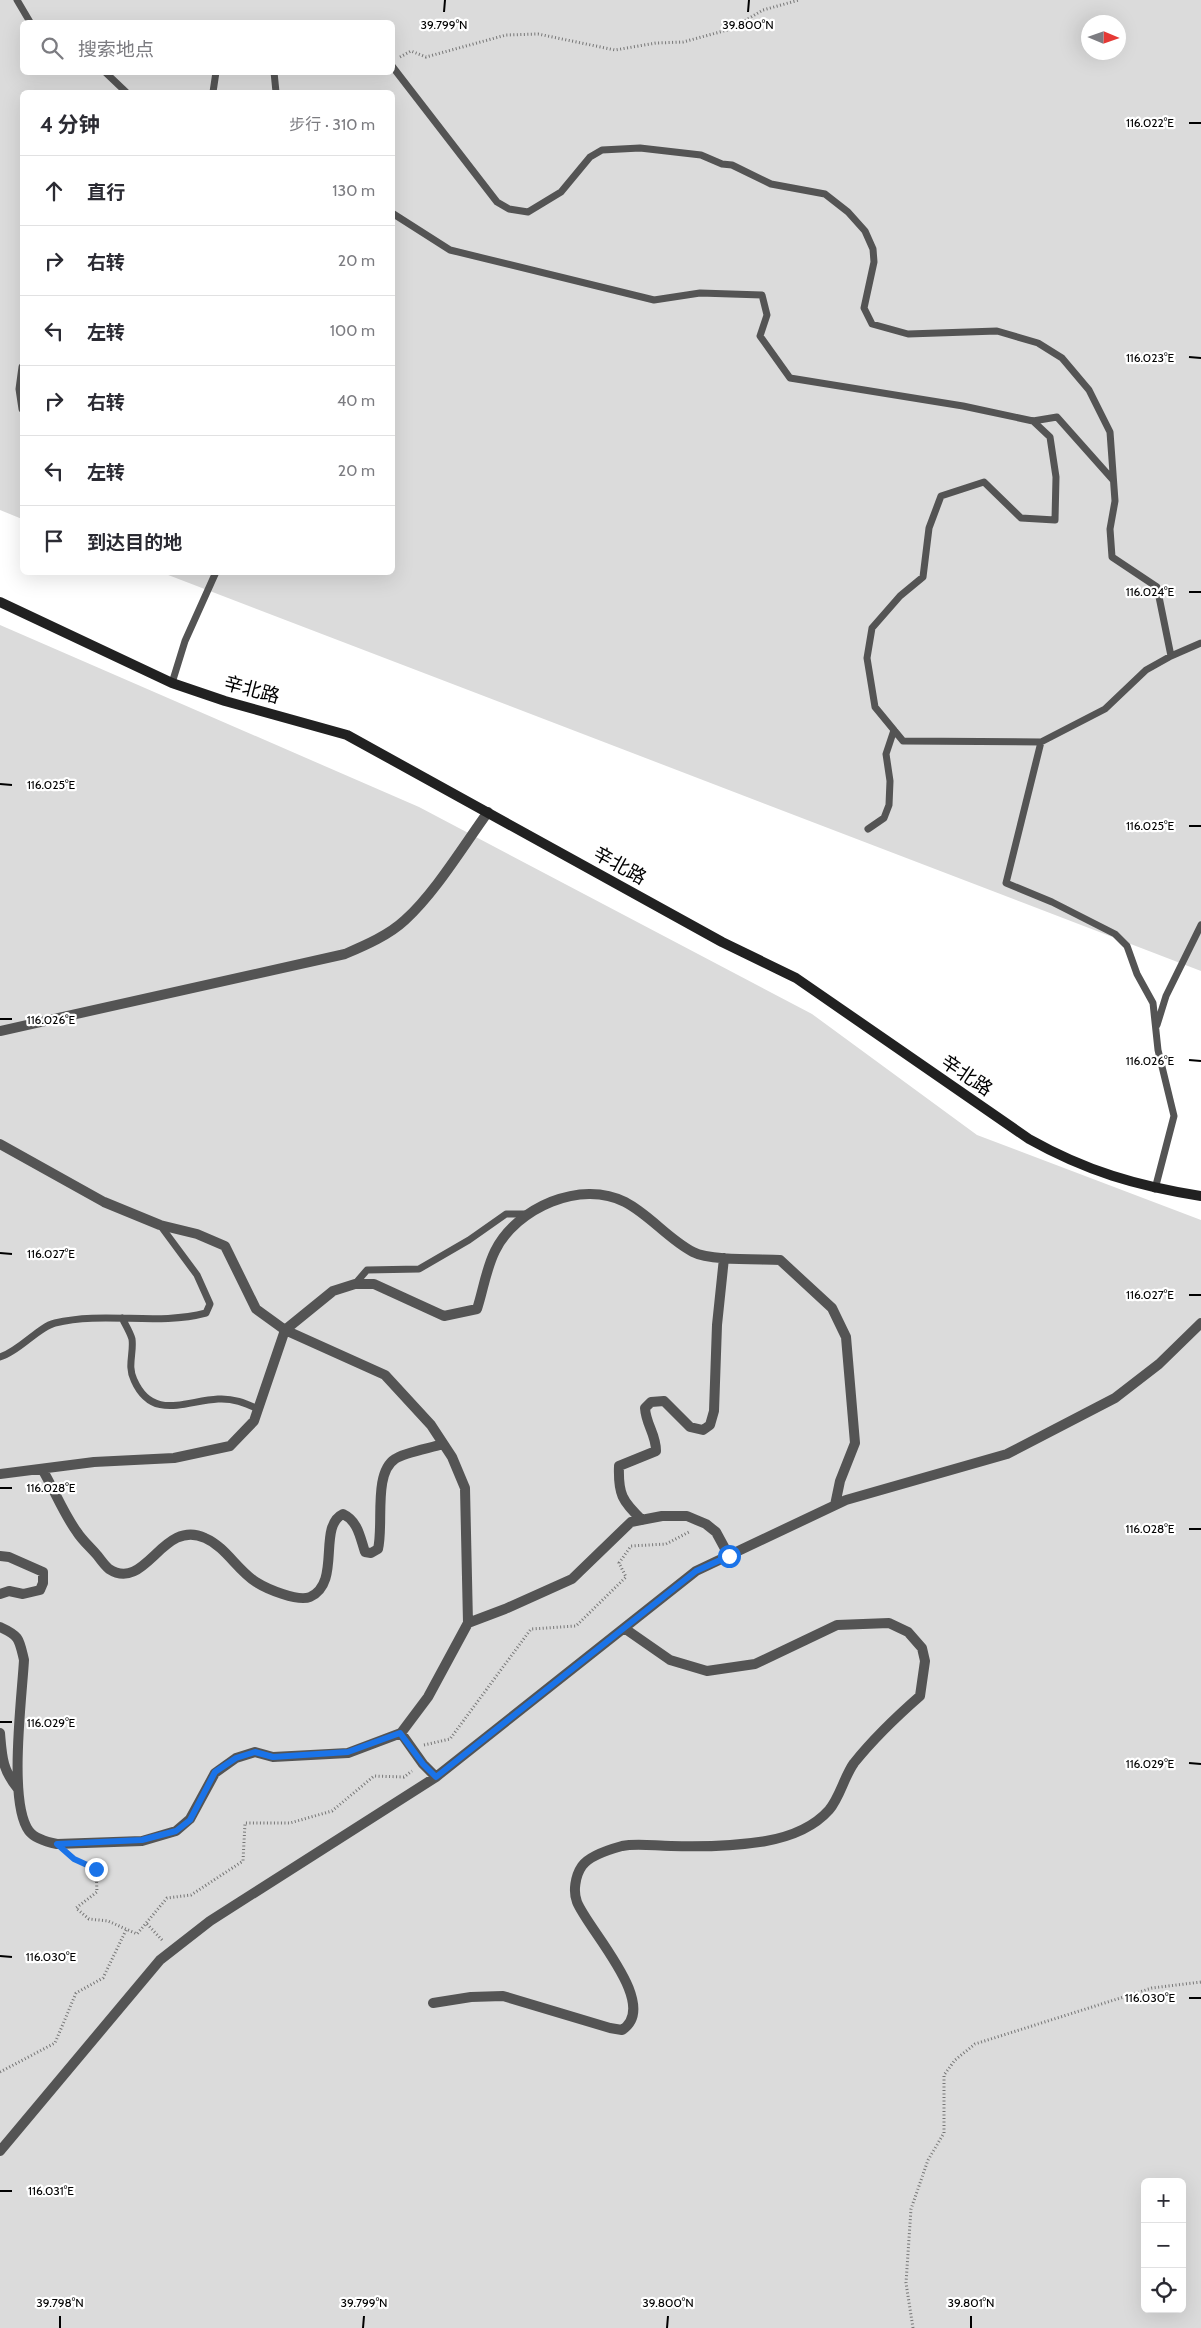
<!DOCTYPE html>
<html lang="zh">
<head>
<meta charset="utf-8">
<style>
  :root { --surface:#fff; --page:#f2f2f3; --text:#2b2b33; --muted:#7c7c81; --line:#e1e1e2 }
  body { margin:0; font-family:Cabin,"Noto Sans SC",sans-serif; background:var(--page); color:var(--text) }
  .controls { position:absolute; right:15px; bottom:15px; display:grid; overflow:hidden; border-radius:8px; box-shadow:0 5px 20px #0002 }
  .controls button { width:45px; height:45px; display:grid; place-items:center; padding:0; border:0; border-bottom:1px solid var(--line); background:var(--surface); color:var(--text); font:25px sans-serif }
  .compass { position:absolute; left:1081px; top:15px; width:45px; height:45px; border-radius:50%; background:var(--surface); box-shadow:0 5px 20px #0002; rotate:92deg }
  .stop { position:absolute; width:15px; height:15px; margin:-11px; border:4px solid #1a73e8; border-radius:50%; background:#fff }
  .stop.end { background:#1a73e8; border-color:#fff; box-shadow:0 1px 5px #0008 }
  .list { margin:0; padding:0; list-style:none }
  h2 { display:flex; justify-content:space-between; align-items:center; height:65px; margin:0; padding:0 20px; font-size:21px }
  h2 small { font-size:16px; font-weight:400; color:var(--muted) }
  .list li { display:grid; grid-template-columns:32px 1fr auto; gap:15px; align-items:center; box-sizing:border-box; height:70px; padding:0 20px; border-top:1px solid var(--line) }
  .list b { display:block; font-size:19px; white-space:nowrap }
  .list em { font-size:16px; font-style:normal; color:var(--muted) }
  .icon { flex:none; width:28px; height:28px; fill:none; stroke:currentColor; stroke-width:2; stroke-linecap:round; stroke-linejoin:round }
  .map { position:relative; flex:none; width:1201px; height:2328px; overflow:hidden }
  .search { position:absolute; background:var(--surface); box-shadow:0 5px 20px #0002; left:20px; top:20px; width:375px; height:55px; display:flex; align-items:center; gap:12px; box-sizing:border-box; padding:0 18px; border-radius:8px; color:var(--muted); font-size:19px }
  .panel { position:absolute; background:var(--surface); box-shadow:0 5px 20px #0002; left:20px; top:90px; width:375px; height:485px; border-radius:8px }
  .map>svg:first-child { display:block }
  .green { fill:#dbdbdb; fill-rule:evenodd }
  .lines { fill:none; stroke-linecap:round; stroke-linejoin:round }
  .path { stroke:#767676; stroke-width:3; stroke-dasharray:1 2.5; stroke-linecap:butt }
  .lane { stroke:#545454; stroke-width:7 }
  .street { stroke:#545454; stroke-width:10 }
  .secondary { stroke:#212121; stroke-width:10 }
  .route { stroke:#1a73e8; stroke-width:6 }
  .ticks { fill:none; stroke:#000; stroke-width:2 }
  .labels { text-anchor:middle; stroke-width:4.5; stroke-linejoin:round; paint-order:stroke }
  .street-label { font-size:19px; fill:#000; stroke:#fff }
  .ticks-label { font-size:12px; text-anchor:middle; fill:#000; stroke:#fff; stroke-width:4.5; stroke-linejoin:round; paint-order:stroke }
</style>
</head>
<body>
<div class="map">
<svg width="1201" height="2328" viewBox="0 0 1201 2328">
  <rect width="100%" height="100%" fill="#fff"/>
  <path class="green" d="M0,0H1201V971L163,573L392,572V92H22V519L0,510ZM22,22H392V72H22ZM1088,22H1118V52H1088Z
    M0,625L419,807L812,1014L977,1135L1201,1220V2328H0ZM1145,2182H1182V2309H1145Z"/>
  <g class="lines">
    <path class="path" d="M400,57L411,51L426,57L506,35L538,34L615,50L656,43L683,42L731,29L763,10L799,0
      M424,1745L450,1739L531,1629L576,1626L626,1577L619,1563L631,1546L666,1544L689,1532
      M73,1858L96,1869L97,1892L76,1908L89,1919L108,1921L137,1934L167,1898L191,1895L243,1861L245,1823H290L332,1811L374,1776L404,1777L412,1771
      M147,1924L163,1941
      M0,2072L55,2043L76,1993L103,1978L126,1930
      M913,2328L906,2283L911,2209L928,2160L944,2133V2075L955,2060L975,2044L1152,1988L1201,1982"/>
    <path class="lane" d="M17,0L30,22
      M392,66L497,202L509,209L528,212L561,192L590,157L602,150L640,148L701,155L722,164L732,165L771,184L825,194L848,212L865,231L873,249L874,262L864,308L872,324L908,334L997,331L1038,343L1062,358L1089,390L1110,432L1115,501L1110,529L1112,557L1157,587L1171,656L1146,670L1105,709L1041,742L903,741L875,707L867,658L872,628L900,596L923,577L929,528L941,496L984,482L1021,518L1055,520L1056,477L1050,437L1033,421
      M105,72L126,92
      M274,72L276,92
      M213,92L216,72
      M392,213L450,250L654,300L700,293L762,295L767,315L760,336L790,378L963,406L1033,421L1057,417L1113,480
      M22,367L19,389L22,409
      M1171,656L1201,643
      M172,683L185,641L216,572
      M1041,742L1006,883L1052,902L1115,934L1127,946L1137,974L1153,1003L1158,1050L1174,1116L1155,1189
      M868,829L884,818L889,805L890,781L886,754L894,730
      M1157,1025L1166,996L1201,925
      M355,1284L367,1270L419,1269L469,1240L506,1214H527
      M122,1318C125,1324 130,1332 132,1339C134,1353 127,1366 134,1380C152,1421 185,1401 218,1399C233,1398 245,1403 258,1409
      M0,1357C20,1351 38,1327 55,1323C105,1311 157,1326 206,1313L210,1304L197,1275L160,1225"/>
    <path class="street" d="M0,1031L345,954C366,945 389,935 405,920C435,893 464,845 488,812
      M0,1144L104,1202L160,1225L197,1234L225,1246L256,1309L285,1330L385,1375L431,1425L452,1457L465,1488L468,1623L428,1697L401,1733L348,1753L273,1757L255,1752L236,1758L215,1773L190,1819L176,1831L142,1841L57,1844C47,1842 35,1839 29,1831C8,1803 22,1697 24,1660C19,1639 20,1636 0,1627
      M42,1469C54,1489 63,1513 77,1532C82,1540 90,1547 97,1555C100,1559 105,1566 109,1569C146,1593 162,1518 205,1538C226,1547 237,1570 256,1582C267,1589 298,1602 310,1597C342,1583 317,1526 343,1514C358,1521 360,1537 365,1552L371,1553L378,1549C384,1525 373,1473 395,1459C405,1452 431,1448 443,1444
      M0,1474L94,1462L174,1458L230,1446L254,1421L285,1330L333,1291L355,1284H374L444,1316L477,1309C483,1291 486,1269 495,1251C516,1208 581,1179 625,1202C650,1215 668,1239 693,1252C710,1261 759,1259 780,1260L832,1308L846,1337L855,1443L840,1481L835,1505
      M642,1520C622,1501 618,1494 619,1466L656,1451C656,1434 646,1425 645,1408L651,1402L664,1401L690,1427L703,1430L710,1425L714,1411L717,1325L724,1258
      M0,1556L9,1557L43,1572V1583L40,1590L23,1594L9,1591L0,1594
      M468,1623L505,1609L572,1579L631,1522L662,1516H687L706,1524L716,1532L729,1556
      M0,1733C2,1757 2,1769 18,1789
      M401,1733L423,1764L436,1777
      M433,2003L471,1997L503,1996L610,2028L622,2030C661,2005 588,1930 577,1902C573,1892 575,1876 582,1866C589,1856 611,1849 622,1846C637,1843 656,1846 671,1846C702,1847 735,1846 766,1841C788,1837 813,1828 829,1810C840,1797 844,1777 854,1763C874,1738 896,1717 920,1696L925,1661L922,1648L908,1632L889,1623L837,1625L755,1664L707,1671L670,1660L624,1628
      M0,2151L160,1960L210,1921L436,1777L696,1571L846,1500L1007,1454L1115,1398L1159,1364L1201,1323"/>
    <path class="secondary" d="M0,602L172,683L225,701L347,735L722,942L796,978L1029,1139C1086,1171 1137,1186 1201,1196"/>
  </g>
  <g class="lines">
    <path class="route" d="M96,1869L74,1859L57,1844L142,1840L176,1831L190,1820L215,1772L236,1758L255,1752L273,1757L348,1752L400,1733L423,1764L436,1777L696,1571L729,1556"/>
  </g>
  <path class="ticks" d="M444,12L445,0M748,12L749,0M1189,123H1201M1189,357L1201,358M1189,592H1201M0,784L12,785M1189,826H1201M0,1019H12M1189,1060L1201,1061M0,1253L12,1254M1189,1295H1201M0,1488H12M1189,1529H1201M0,1722H12M1189,1763L1201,1764M0,1956L12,1957M1189,1998H1201M0,2191H12M60,2328V2316M363,2328L364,2316M667,2328L668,2316M971,2328V2316"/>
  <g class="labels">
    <g class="street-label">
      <text transform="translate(252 689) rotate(15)" y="7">辛北路</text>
      <text transform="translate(620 865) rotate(29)" y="7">辛北路</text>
      <text transform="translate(967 1075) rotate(34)" y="7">辛北路</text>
    </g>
  </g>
  <g class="ticks-label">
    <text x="444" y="29">39.799°N</text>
    <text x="748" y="29">39.800°N</text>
    <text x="1150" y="127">116.022°E</text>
    <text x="1150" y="362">116.023°E</text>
    <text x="1150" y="596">116.024°E</text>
    <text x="51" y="789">116.025°E</text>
    <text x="1150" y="830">116.025°E</text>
    <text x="51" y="1024">116.026°E</text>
    <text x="1150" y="1065">116.026°E</text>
    <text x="51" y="1258">116.027°E</text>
    <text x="1150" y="1299">116.027°E</text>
    <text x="51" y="1492">116.028°E</text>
    <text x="1150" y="1533">116.028°E</text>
    <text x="51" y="1727">116.029°E</text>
    <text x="1150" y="1768">116.029°E</text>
    <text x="51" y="1961">116.030°E</text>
    <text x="1150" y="2002">116.030°E</text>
    <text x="51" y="2195">116.031°E</text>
    <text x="60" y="2307">39.798°N</text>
    <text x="364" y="2307">39.799°N</text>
    <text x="668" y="2307">39.800°N</text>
    <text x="971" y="2307">39.801°N</text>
  </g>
</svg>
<div class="controls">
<button>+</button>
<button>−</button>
<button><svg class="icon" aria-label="locate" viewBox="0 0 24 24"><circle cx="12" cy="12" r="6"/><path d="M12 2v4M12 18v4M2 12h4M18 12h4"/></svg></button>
</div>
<svg class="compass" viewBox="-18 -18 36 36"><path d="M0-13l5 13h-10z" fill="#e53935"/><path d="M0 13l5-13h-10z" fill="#7c7c81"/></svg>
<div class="stop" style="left:729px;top:1556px"></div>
<div class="stop end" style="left:96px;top:1869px"></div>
<div class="search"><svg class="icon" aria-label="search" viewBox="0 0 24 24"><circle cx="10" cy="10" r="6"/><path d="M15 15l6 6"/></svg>搜索地点</div>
<section class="panel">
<h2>4 分钟<small>步行 · 310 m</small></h2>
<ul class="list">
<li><svg class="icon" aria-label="ahead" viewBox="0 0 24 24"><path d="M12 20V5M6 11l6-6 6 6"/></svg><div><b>直行</b></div><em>130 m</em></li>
<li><svg class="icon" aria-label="right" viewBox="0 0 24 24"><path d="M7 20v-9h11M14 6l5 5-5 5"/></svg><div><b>右转</b></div><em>20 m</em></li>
<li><svg class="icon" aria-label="left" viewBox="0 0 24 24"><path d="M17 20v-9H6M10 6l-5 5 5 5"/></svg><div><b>左转</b></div><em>100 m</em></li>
<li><svg class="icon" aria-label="right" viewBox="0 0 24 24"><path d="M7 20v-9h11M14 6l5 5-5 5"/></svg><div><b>右转</b></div><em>40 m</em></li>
<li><svg class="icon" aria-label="left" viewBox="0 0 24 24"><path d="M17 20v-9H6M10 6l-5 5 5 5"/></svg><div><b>左转</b></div><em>20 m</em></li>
<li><svg class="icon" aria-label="arrive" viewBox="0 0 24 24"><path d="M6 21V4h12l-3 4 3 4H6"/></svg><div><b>到达目的地</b></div></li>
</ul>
</section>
</div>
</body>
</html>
